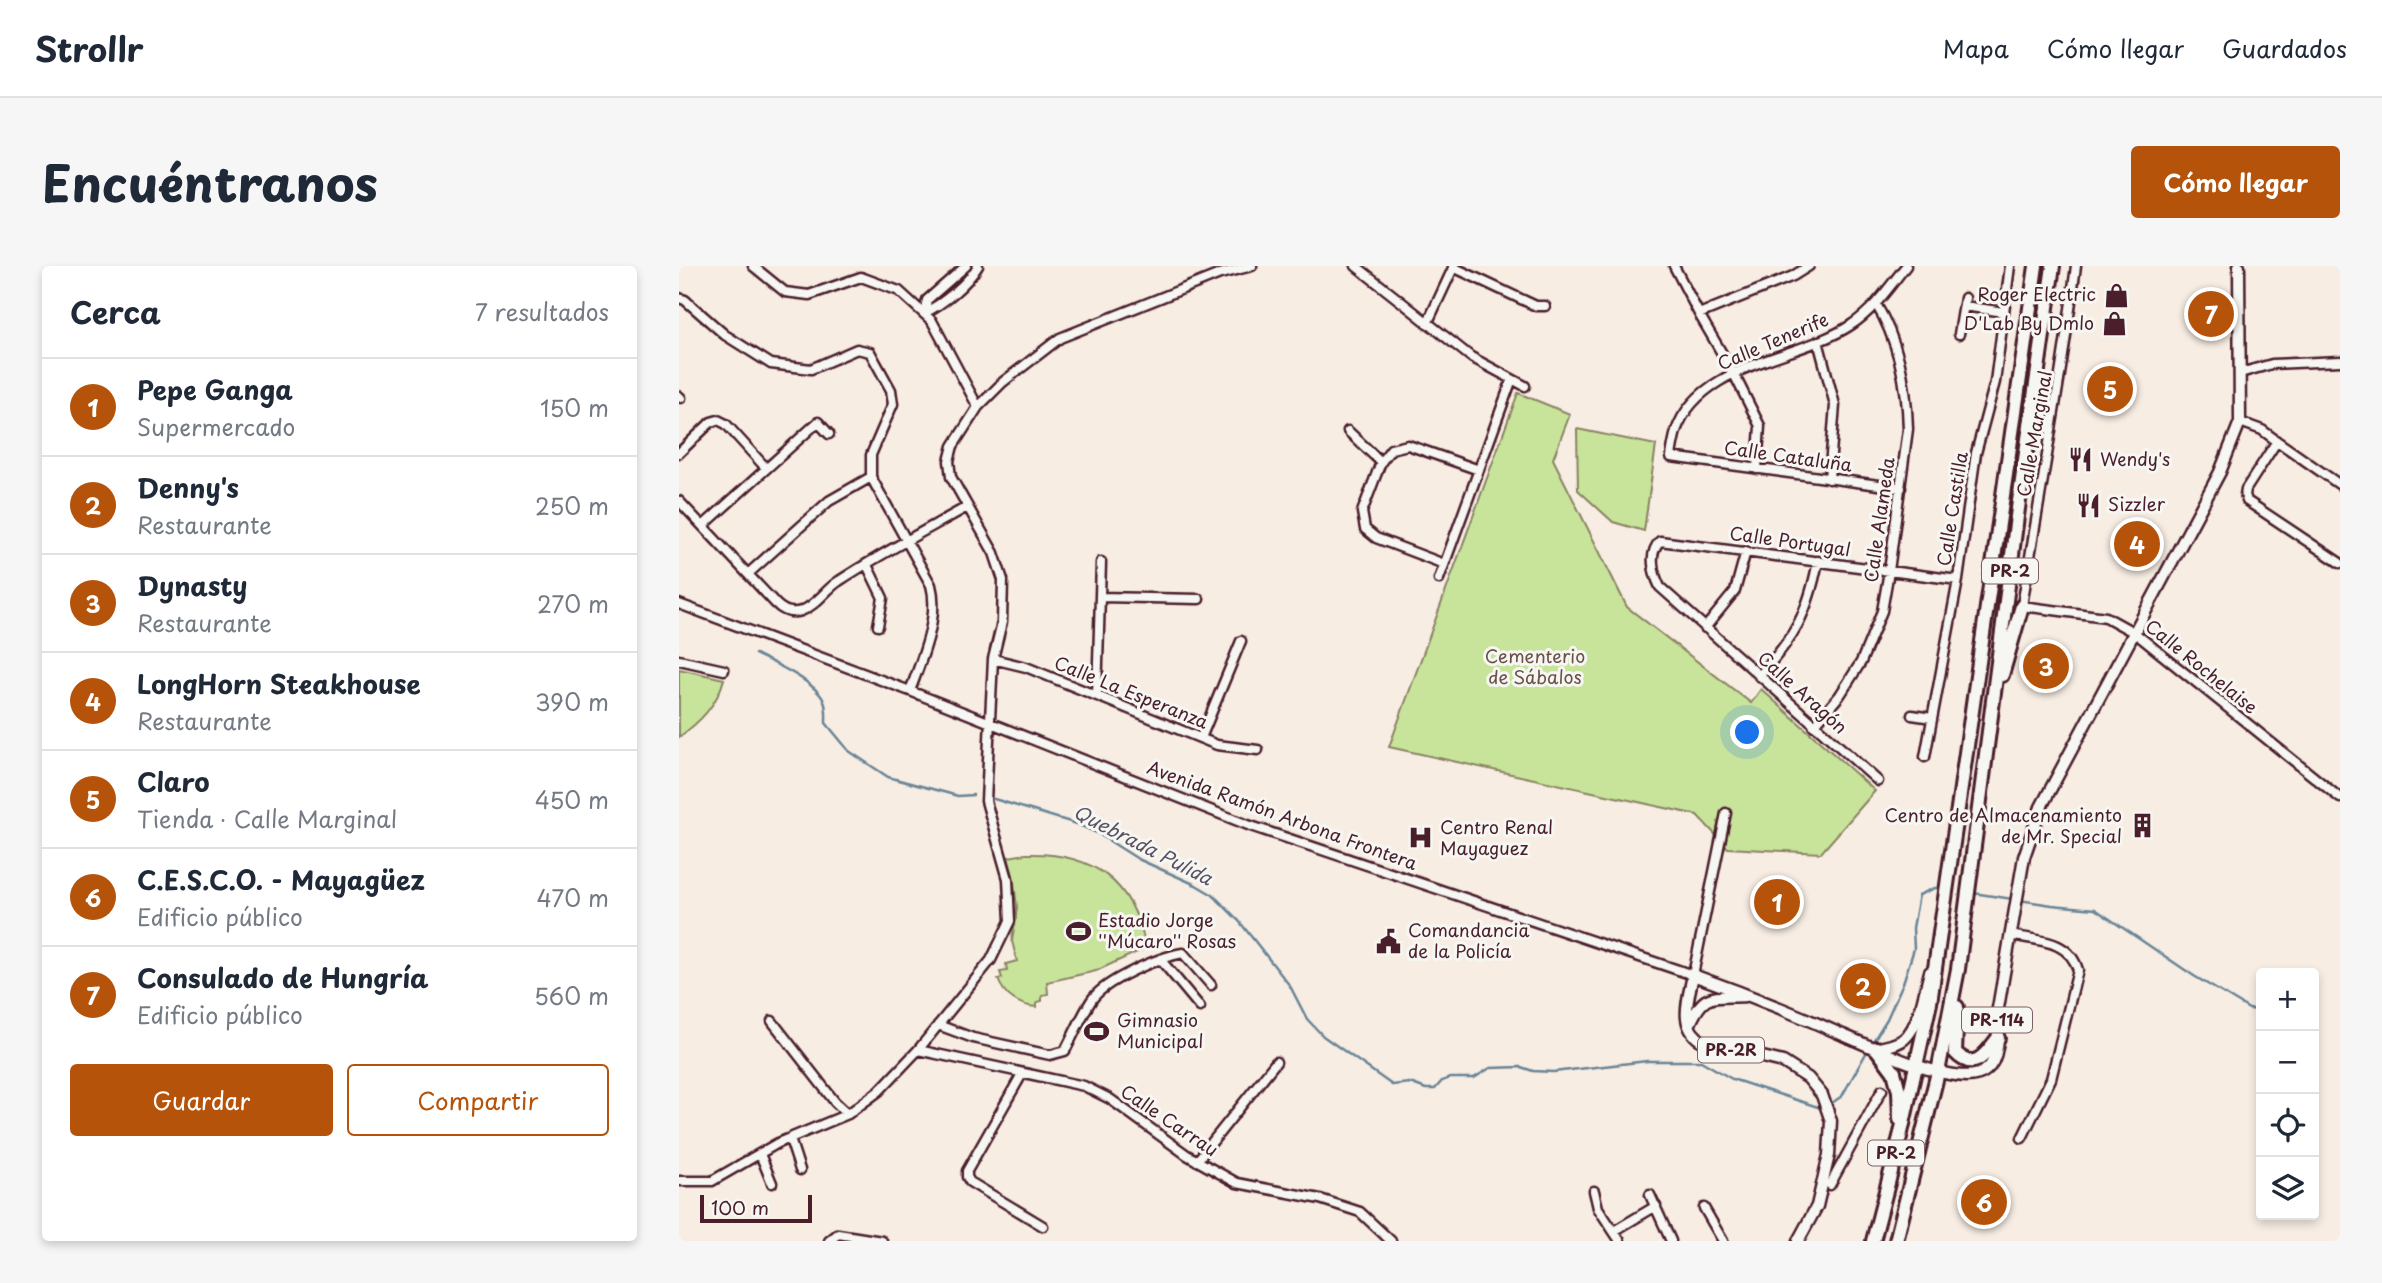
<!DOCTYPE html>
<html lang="es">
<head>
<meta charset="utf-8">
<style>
  :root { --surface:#fff; --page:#f6f6f7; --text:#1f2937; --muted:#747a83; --line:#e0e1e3; --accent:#b45309 }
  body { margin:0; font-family:"Playpen Sans",sans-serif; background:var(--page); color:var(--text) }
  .controls { position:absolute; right:21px; bottom:21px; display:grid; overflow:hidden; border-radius:7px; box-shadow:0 4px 10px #0003 }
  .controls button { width:63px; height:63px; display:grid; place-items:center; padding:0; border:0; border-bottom:2px solid var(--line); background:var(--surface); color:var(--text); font:35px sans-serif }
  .scale { position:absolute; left:21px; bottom:18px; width:112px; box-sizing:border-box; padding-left:7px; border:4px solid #4a1f2b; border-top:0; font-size:19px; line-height:24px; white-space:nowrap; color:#4a1f2b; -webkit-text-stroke:5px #f6f6f2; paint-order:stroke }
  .you { position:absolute; left:1069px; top:467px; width:24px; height:24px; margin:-18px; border:5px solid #fff; border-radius:50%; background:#1a73e8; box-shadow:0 0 0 10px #1a73e833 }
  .badge { display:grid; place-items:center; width:46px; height:46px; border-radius:50%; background:var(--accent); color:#fff; font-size:23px; font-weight:700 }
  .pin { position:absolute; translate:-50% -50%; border:4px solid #fff; box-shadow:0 2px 7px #0006 }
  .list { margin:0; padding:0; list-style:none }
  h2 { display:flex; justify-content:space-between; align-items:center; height:91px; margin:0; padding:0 28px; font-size:30px }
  h2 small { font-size:23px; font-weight:400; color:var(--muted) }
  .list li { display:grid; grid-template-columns:46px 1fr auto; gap:21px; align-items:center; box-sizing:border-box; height:98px; padding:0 28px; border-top:2px solid var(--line) }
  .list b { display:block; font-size:26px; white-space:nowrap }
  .list p { margin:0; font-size:23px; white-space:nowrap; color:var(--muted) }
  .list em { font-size:23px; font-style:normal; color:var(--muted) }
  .actions { display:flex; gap:14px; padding:21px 28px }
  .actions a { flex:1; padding:16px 0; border:2px solid var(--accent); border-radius:7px; text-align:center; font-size:24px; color:var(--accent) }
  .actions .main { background:var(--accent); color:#fff }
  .icon { flex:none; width:38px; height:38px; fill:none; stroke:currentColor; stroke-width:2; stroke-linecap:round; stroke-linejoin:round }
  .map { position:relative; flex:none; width:1661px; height:975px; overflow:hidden; border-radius:7px }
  header { display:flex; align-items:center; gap:42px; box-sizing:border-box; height:98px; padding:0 35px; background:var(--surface); border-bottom:2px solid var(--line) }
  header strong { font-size:33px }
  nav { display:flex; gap:38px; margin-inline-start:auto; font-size:24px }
  .intro { display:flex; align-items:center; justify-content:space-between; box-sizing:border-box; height:168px; padding:0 42px }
  h1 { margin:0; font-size:49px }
  .button { padding:18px 32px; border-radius:7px; background:var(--accent); color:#fff; font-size:24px; font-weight:700 }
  main { display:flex; gap:42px; padding:0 42px }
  aside { flex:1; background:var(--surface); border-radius:7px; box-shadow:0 4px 10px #0003 }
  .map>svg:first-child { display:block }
  .green { fill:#c8e49b; stroke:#898263; stroke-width:2 }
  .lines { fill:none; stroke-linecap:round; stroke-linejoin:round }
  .stream { stroke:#698496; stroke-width:2.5 }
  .minor-casing { stroke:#4a1f2b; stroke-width:13 }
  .major-casing { stroke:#4a1f2b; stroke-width:15 }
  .highway-casing { stroke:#4a1f2b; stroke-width:18 }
  .minor { stroke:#f6f6f2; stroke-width:8 }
  .major { stroke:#f6f6f2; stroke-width:10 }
  .highway { stroke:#f6f6f2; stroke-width:12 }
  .labels { text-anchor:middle; stroke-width:6; stroke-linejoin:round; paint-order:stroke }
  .shield { fill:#f6f6f2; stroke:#7e6067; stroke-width:2 }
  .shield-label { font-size:16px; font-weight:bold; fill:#4a1f2b }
  .poi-label { font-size:18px; fill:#4a1f2b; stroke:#f6f6f2; text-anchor:start }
  .street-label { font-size:18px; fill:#4a1f2b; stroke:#f6f6f2 }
  .park-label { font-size:18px; fill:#6a5047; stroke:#f6f6f2 }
  .water-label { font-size:19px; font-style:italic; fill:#595161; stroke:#f6f6f2 }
</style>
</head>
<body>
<header>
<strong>Strollr</strong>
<nav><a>Mapa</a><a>Cómo llegar</a><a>Guardados</a></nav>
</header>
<div class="intro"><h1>Encuéntranos</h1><a class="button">Cómo llegar</a></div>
<main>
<aside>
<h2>Cerca<small>7 resultados</small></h2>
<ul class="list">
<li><span class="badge">1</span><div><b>Pepe Ganga</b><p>Supermercado</p></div><em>150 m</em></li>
<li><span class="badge">2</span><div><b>Denny's</b><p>Restaurante</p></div><em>250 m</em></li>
<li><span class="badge">3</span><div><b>Dynasty</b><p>Restaurante</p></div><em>270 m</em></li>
<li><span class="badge">4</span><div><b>LongHorn Steakhouse</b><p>Restaurante</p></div><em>390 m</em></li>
<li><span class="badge">5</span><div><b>Claro</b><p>Tienda · Calle Marginal</p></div><em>450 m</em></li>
<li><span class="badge">6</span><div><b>C.E.S.C.O. - Mayagüez</b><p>Edificio público</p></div><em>470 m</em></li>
<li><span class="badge">7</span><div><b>Consulado de Hungría</b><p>Edificio público</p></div><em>560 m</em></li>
</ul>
<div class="actions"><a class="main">Guardar</a><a>Compartir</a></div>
</aside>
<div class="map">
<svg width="1661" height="975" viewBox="0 0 1661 975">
  <rect width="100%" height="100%" fill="#f7ede3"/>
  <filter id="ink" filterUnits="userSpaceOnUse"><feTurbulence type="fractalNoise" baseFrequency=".0143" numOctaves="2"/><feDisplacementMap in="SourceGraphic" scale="14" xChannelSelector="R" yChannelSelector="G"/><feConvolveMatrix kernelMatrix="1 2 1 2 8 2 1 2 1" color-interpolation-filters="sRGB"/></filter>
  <g filter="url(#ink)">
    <path class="green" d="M839,127L891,148L874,193L948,341L1072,437L1082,423L1196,525L1142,587L1049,582L1018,549L710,481Z
      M898,163L977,179L965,265L934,256L899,224Z
      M0,403L45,413C38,439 21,456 0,471Z
      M347,588C414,586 454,615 467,682L417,705L368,716L369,728L363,729V735L358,736V741C340,740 325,730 319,713L323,712L321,706L328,705L327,698L338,695L333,675L338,641L334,609L329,591Z"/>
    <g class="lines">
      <path class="stream" d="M76,388C95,397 136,415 145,435C148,443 147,449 147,457L170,485L209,511L279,530L294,529
        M315,533L398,558L418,567L459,593L517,619L534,629L560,655L611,720L628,753L644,770L713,819L731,817L747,823H756L763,815L771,812H795L811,802L842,801L854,805L874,806L968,795H1022L1053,813L1145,843
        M1294,627L1373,639L1416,643L1515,710L1570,743L1582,744
        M1193,777L1208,753L1224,717L1235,683L1234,662L1240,629L1256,622L1263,623
        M1150,839L1163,830L1190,782"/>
      <defs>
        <path id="minor" d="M74,0L106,26L130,29L182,11L220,25L253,55L299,141
          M677,0L792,91L846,120
          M995,0L1020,48L1055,108L1081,160L1078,203
          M1397,0C1382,114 1361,227 1343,340L1427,351L1456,367L1661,532
          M774,1L857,40H866
          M0,32L6,34L46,69L92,98L132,103L178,83L191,86L212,124L214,138L192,189V211L252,319C261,351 242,395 231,425
          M1285,40L1325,46
          M245,47C264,38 288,18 299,0
          M245,47L248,34L287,0
          M1020,48L1114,10L1130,0
          M748,58L775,0
          M1280,68L1286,32
          M1139,75L1156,139L1150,213
          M1561,107L1593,98L1661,95
          M0,130L2,132
          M1561,156L1583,164L1598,175
          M669,165L702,196
          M0,187L32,156L39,154L47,158L87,202
          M1661,219L1598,175L1567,223L1566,229L1568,235L1661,297
          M1222,222L992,191C993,182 995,173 997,165C1021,96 1119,94 1172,59C1195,44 1210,21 1227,0
          M0,235L97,338C104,345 113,348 122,345C137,340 147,323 160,315C201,288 245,265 288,241
          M25,259L139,156L150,168
          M765,298L697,272L686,263L683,246L702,196L712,183L729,179L800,204
          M188,299L204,332L199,360
          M70,307L150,235L192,211
          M760,313L833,113
          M421,331L520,333
          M0,338L231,425L569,559L1014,709L1047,547
          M1026,362L1056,325L1067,285
          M314,393L347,401L538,479L579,484
          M0,394L45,404
          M1080,410C1116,371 1129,347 1139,295
          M418,430L422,296
          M1233,449L1253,452
          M1135,460L1161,429L1182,396L1203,345L1210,305L1229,163C1228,120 1220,76 1197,38
          M522,472L562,375
          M1246,491L1279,314L1297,187L1316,116L1331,0
          M1199,515L981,321C974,307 969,287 981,275L1279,314
          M1331,669C1359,675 1390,673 1399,704L1372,813L1343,872
          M481,693L521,741
          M93,755L156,836L169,848
          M259,759L294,772L371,789L386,785C395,768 402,751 412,735C424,715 480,691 504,687L532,719
          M239,784L405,820L431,833L508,889L558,917L641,933L681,946L712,975
          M343,808L288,905V911L291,916L364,960
          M111,873L121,904
          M81,888L93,917
          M518,895L597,796
          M0,915H33L99,877L169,848L200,825L239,784L312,694L331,655L329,613L307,535L314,393L323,356L324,314L315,287L272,211L270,195L274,180L299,141L324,116L381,72L541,8L573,0
          M1151,919L1203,824
          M915,925L919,942L941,975
          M971,929L992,975
          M1025,942L1044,975
          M935,965L977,940
          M150,975L159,968L203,975"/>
        <path id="major" d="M1010,760C1025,725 1032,732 1067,730
          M1199,782C1207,780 1218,779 1225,773C1240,761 1246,724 1251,706
          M1119,975L1138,940L1150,889L1152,855L1143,829L1129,812L1104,796L1026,777C998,762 1009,735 1014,709C1065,727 1115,747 1164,769C1195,782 1227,798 1260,806C1273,809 1296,814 1307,804C1322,792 1319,764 1318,748L1345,591L1362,541L1541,206L1561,156L1560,0"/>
        <path id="highway" d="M1323,409L1343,340
          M1278,741L1276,786C1295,807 1307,788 1319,772
          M1197,782L1215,806L1220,825L1221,853
          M1194,975L1222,867L1251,737L1357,0
          M1217,975L1259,806L1279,703L1340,235L1374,0"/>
      </defs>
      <use href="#minor" class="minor-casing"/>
      <use href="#major" class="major-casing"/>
      <use href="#highway" class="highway-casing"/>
      <use href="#minor" class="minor"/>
      <use href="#major" class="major"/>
      <use href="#highway" class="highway"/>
    </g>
  </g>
  <defs>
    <symbol id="shop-bare" viewBox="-9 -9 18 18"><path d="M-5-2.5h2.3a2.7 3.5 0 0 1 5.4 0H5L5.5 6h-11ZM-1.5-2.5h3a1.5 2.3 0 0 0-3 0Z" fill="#4a1f2b" stroke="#f6f6f2" stroke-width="2.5" paint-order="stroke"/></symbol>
    <symbol id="restaurant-bare" viewBox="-9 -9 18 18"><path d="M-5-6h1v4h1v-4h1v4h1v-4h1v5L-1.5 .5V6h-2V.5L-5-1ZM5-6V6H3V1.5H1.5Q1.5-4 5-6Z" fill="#4a1f2b" stroke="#f6f6f2" stroke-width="2.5" paint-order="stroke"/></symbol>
    <symbol id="building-bare" viewBox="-9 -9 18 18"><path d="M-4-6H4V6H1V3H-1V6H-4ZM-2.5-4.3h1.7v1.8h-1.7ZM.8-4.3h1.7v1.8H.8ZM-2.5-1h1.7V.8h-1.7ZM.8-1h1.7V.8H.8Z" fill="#4a1f2b" stroke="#f6f6f2" stroke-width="2.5" paint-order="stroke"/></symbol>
    <symbol id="hospital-bare" viewBox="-9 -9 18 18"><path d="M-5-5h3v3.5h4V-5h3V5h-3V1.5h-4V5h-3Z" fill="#4a1f2b" stroke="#f6f6f2" stroke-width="2.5" paint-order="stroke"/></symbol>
    <symbol id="stadium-bare" viewBox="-9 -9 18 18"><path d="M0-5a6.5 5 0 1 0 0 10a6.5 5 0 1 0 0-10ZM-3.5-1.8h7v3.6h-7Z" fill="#4a1f2b" stroke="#f6f6f2" stroke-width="2.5" paint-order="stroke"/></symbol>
    <symbol id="civic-bare" viewBox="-9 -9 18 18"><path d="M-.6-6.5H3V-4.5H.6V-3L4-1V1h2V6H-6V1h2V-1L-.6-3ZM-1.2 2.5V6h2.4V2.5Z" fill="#4a1f2b" stroke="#f6f6f2" stroke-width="2.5" paint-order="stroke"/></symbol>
  </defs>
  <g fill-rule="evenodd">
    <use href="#shop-bare" x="1420" y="12" width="35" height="35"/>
    <use href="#shop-bare" x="1418" y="40" width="35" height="35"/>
    <use href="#restaurant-bare" x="1384" y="176" width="35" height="35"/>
    <use href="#restaurant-bare" x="1392" y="222" width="35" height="35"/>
    <use href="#building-bare" x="1446" y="542" width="35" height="35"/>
    <use href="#hospital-bare" x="724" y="554" width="35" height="35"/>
    <use href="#stadium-bare" x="382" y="648" width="35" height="35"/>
    <use href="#civic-bare" x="692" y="658" width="35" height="35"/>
    <use href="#stadium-bare" x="400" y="748" width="35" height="35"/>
  </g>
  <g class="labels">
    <g class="shield">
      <rect x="1303" y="292.5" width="56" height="25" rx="5"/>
      <rect x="1283" y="741.5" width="70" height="25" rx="5"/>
      <rect x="1019" y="771.5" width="66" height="25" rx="5"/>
      <rect x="1189" y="874.5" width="56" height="25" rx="5"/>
    </g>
    <g class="shield-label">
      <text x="1331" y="311">PR-2</text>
      <text x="1318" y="760">PR-114</text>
      <text x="1052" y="790">PR-2R</text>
      <text x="1217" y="893">PR-2</text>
    </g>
    <g class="poi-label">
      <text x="1417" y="35" text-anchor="end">Roger Electric</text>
      <text x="1415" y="64" text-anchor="end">D'Lab By Dmlo</text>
      <text x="1421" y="200">Wendy's</text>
      <text x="1429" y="245">Sizzler</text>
      <text x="1443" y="556" text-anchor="end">Centro de Almacenamiento<tspan x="1443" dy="21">de Mr. Special</tspan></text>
      <text x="761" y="568">Centro Renal<tspan x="761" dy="21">Mayaguez</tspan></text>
      <text x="419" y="661">Estadio Jorge<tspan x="419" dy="21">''Múcaro'' Rosas</tspan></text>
      <text x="729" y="671">Comandancia<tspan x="729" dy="21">de la Policía</tspan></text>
      <text x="438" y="761">Gimnasio<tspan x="438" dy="21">Municipal</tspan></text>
    </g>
    <g class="street-label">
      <text transform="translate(1094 76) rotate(-23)" y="6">Calle Tenerife</text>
      <text transform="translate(1356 168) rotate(-80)" y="6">Calle Marginal</text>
      <text transform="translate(1109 191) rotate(8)" y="6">Calle Cataluña</text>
      <text transform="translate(1274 243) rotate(-81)" y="6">Calle Castilla</text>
      <text transform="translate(1201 254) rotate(-82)" y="6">Calle Alameda</text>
      <text transform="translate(1111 276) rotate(8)" y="6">Calle Portugal</text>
      <text transform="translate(1522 401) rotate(39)" y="6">Calle Rochelaise</text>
      <text transform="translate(452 427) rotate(22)" y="6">Calle La Esperanza</text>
      <text transform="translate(1123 427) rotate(42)" y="6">Calle Aragón</text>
      <text transform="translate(603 550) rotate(20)" y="6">Avenida Ramón Arbona Frontera</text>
      <text transform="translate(490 855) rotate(34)" y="6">Calle Carrau</text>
    </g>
    <g class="park-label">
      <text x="856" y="397">Cementerio<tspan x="856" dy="21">de Sábalos</tspan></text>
    </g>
    <g class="water-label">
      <text transform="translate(464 579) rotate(27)" y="7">Quebrada Pulida</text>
    </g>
  </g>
</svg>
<div class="controls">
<button>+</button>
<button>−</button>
<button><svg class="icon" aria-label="locate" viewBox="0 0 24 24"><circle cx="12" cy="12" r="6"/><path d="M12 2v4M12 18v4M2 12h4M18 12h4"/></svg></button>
<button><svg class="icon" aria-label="layers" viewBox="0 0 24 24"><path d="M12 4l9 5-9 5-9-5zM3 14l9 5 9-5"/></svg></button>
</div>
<div class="scale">100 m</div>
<div class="you"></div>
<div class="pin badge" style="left:1098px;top:636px">1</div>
<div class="pin badge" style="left:1184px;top:720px">2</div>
<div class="pin badge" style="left:1367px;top:400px">3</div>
<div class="pin badge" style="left:1458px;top:278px">4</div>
<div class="pin badge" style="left:1431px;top:123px">5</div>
<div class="pin badge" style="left:1305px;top:936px">6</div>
<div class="pin badge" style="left:1532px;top:48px">7</div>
</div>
</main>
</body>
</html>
